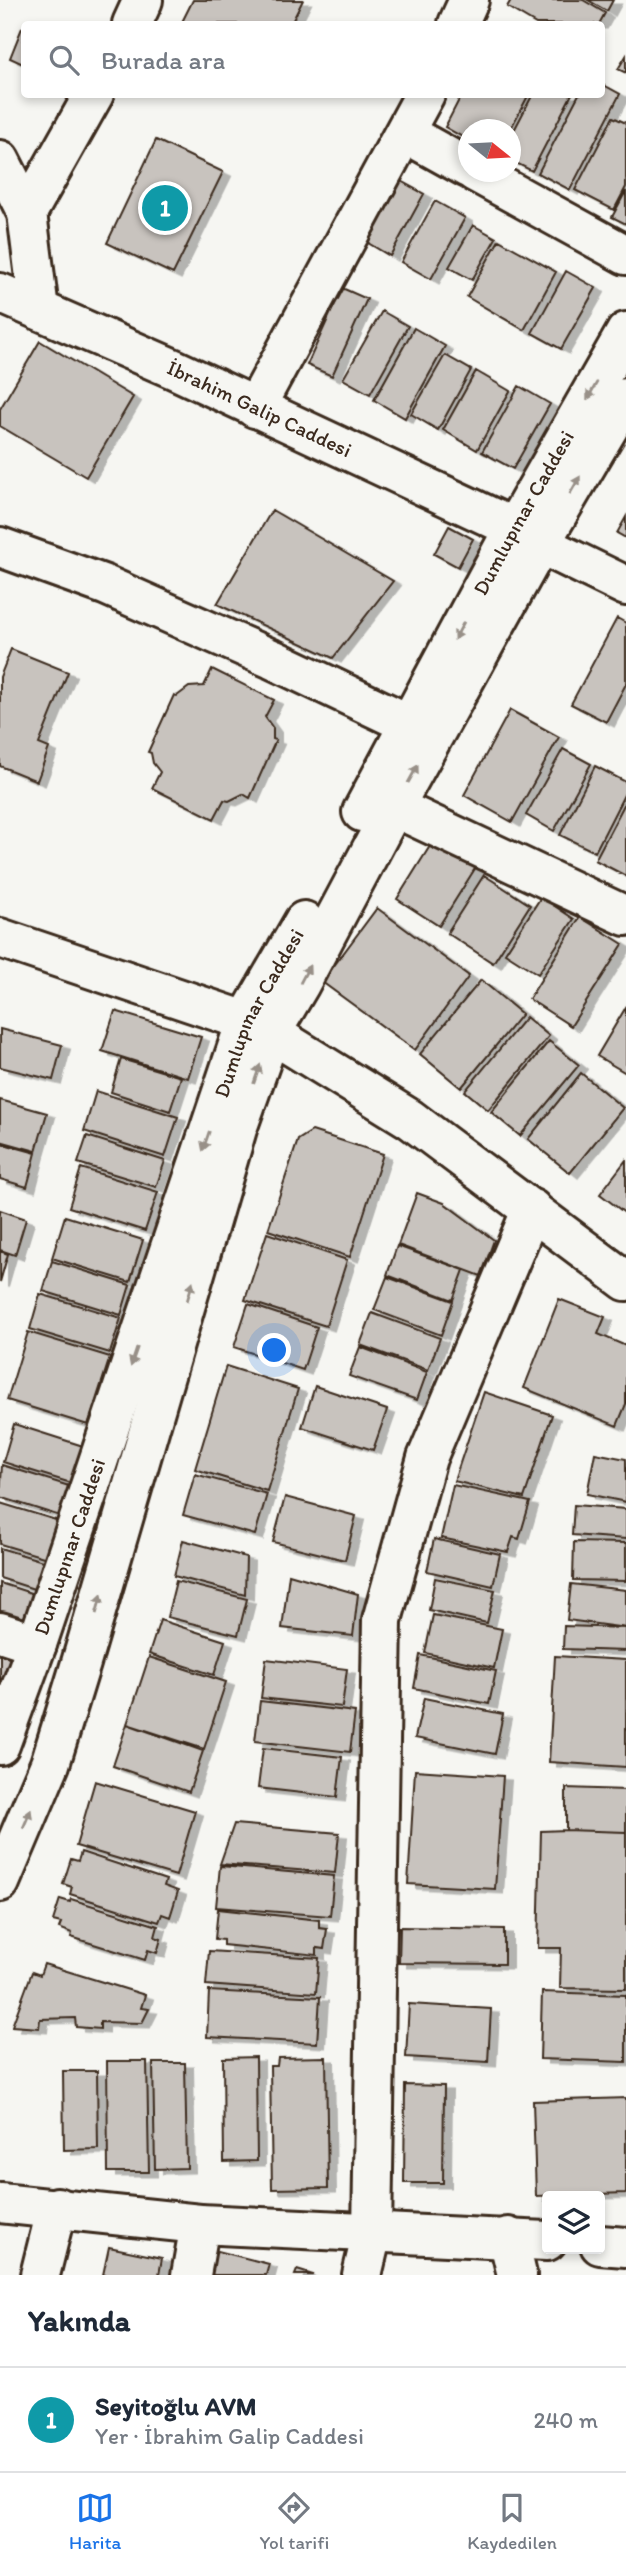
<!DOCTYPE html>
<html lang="tr">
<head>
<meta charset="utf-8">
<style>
  :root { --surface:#fff; --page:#f6f6f7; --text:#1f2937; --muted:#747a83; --line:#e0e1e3; --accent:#1a73e8 }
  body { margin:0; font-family:Itim,sans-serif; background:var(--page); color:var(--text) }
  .controls { position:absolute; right:21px; bottom:21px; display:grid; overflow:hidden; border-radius:7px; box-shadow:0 4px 10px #0003 }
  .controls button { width:63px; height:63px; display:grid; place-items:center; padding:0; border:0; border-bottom:2px solid var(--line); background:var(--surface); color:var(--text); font:35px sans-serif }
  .compass { position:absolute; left:458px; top:119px; width:63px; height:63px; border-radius:50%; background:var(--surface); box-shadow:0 4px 10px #0003; rotate:108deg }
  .you { position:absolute; left:275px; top:1351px; width:24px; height:24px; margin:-18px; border:5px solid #fff; border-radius:50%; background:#1a73e8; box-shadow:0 0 0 10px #1a73e833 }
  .badge { display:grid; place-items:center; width:46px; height:46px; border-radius:50%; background:var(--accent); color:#fff; font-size:23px; font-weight:700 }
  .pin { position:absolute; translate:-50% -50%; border:4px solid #fff; box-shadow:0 2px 7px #0006 }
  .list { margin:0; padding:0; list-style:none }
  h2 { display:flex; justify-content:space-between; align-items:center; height:91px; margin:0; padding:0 28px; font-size:30px }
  h2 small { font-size:23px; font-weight:400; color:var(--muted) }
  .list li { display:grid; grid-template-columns:46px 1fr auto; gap:21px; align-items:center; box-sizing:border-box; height:105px; padding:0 28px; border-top:2px solid var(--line) }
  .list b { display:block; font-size:26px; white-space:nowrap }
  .list p { margin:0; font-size:23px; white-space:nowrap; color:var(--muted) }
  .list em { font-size:23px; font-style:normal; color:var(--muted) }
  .icon { flex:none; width:38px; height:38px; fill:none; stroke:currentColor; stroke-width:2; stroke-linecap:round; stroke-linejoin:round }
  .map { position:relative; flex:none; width:626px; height:2275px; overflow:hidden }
  .search { position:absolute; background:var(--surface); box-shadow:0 4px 10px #0003; left:21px; right:21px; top:21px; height:77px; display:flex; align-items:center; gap:18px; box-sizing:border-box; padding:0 24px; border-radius:7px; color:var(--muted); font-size:26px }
  .sheet { height:196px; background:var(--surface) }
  nav { display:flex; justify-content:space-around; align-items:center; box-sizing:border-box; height:98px; border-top:2px solid var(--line); background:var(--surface); font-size:19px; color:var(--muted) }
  nav a { display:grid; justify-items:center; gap:4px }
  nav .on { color:var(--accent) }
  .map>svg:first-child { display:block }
  .building { fill:#c8c3be; stroke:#3b2a1e; stroke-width:2; filter:url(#shadow) }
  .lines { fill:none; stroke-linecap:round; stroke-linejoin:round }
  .minor-casing { stroke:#3b2a1e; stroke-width:44 }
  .minor { stroke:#f6f6f2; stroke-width:38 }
  .oneway { fill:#989088 }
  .labels { text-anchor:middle; stroke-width:6; stroke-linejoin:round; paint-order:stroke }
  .street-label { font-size:21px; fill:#3b2a1e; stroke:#f6f6f2 }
</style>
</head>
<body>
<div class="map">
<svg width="626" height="2275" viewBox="0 0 626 2275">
  <defs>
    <filter id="shadow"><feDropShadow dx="8" dy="4.5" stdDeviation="0" flood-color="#0004"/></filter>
  </defs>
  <rect width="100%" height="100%" fill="#f6f6f2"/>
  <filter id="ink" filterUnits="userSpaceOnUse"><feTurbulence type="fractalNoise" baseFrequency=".0143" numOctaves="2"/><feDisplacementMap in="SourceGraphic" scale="14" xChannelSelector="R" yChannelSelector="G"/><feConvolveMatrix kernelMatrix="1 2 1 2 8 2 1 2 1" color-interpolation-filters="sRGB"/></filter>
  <g filter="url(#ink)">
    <path class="building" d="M193,0H303L291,24H187L182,22Z
      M511,0H583L605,13L599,24H536L507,7Z
      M588,0H613L607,11Z
      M22,28L24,29L23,64L10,58Z
      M626,56V73L618,69Z
      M602,84L620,94L570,190L538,173L579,94H602Z
      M462,94H529L510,130H468V140L445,127Z
      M533,94H572L532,171L510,160V138Z
      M613,117L626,123V187L614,210L575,190Z
      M156,140L223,172L173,274L107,243Z
      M397,179L424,194L390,256L363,240Z
      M626,191V224L612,217Z
      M435,201L465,218L431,279L401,262Z
      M473,225L496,238L472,280L449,267Z
      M499,240L556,272L524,330L467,297Z
      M566,271L596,288L561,349L532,333Z
      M342,288L367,299L332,376L307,365Z
      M382,311L408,326L370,394L343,379Z
      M414,328L445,346L405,418L374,400Z
      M40,341L133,397L86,477L0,426V409Z
      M445,355L471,370L438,430L411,414Z
      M476,371L510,391L477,450L443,430Z
      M519,386L550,404L513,469L482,452Z
      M272,510L393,581L333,658L217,604Z
      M626,517V538L617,533Z
      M449,526L473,539L458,567L434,554Z
      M617,618L626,623V684L606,722L571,704Z
      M11,649L68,672L39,744L49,748L37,781L0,766V677Z
      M212,669L274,700L265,717L273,728V739L276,740L250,798L243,794L229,801L224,800L214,819L152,788L160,772L153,763L151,753L148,752L174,695L177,696L189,687L204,686Z
      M510,710L559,737L512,822L464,795Z
      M563,749L591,764L554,831L526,815Z
      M595,766L626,782V791L595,852L560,835Z
      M626,801V876L595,860Z
      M430,846L476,867L439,926L397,899Z
      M484,875L530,905L493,963L447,933Z
      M541,897L574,919L538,974L505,953Z
      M377,908L469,976L415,1050L322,982Z
      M580,917L623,944L571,1026L529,999Z
      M481,980L522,1014L461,1088L420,1054Z
      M626,1007V1073L597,1056Z
      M115,1011L201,1037L188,1078L102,1051Z
      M526,1017L549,1036L488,1110L465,1091Z
      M0,1029L62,1045L53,1080L0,1067Z
      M549,1041L579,1065L520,1136L491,1112Z
      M121,1059L181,1077L170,1111L111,1092Z
      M581,1073L623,1108L570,1173L528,1139Z
      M96,1091L178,1117L165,1157L84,1131Z
      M0,1100L47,1113L36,1151L0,1141Z
      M312,1131L383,1154L350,1257L268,1230L298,1140Z
      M87,1136L165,1161L156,1187L78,1163Z
      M0,1143L36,1153L27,1187L0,1179Z
      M626,1160V1214L600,1194Z
      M81,1168L158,1192L145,1231L69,1207Z
      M417,1193L444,1203L494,1240L481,1276L398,1245Z
      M0,1210L26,1219L15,1255L0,1250Z
      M65,1216L143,1240L130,1282L52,1258Z
      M267,1233L347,1260L326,1326L245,1300Z
      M397,1246L464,1270L453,1300L387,1275Z
      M0,1251L8,1254L0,1282Z
      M52,1261L130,1285L121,1315L43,1291Z
      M387,1277L453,1301L441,1335L374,1310Z
      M40,1294L121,1318L110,1353L30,1329Z
      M559,1299L605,1317L598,1334L626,1346V1404L617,1426L524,1388Z
      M248,1304L317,1327L303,1370L234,1347Z
      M372,1313L440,1338L428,1370L360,1345Z
      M28,1332L110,1357L88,1425L7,1400Z
      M360,1347L427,1372L417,1400L349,1376Z
      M226,1366L298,1389L267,1491L195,1469Z
      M315,1386L387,1410L373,1450L302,1427Z
      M484,1392L552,1415L524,1498L454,1481Z
      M14,1424L83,1446L71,1483L3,1462Z
      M595,1453L626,1459V1502L587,1494Z
      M2,1465L69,1486L60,1516L0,1497Z
      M195,1474L267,1494L255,1535L183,1515Z
      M453,1485L530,1502L519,1539L513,1537L508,1552L441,1538Z
      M285,1497L356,1516L345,1560L273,1542Z
      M0,1503L59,1521L47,1558L0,1544Z
      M574,1505L626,1509V1539L572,1535Z
      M434,1539L500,1554L493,1586L427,1571Z
      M183,1540L246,1557L245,1595L174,1576Z
      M574,1542L626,1543V1581L573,1580Z
      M0,1548L46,1562L37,1590L0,1578Z
      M289,1574L358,1594L353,1636L282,1628Z
      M435,1578L495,1590L487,1623L429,1610Z
      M176,1581L247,1599L238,1635L167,1617Z
      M0,1583L37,1595L27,1628L0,1620Z
      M571,1584L626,1590V1628L567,1620Z
      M433,1615L502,1629L494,1668L425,1653Z
      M160,1620L225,1641L214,1675L149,1654Z
      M564,1626L626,1628V1651L563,1649Z
      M0,1647L18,1653L0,1709Z
      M420,1655L496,1671L489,1704L414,1688Z
      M555,1656L626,1660V1767L549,1762Z
      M149,1657L226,1682L204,1749L127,1724Z
      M266,1659L347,1669L342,1707L261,1698Z
      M424,1698L503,1714L495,1754L415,1738Z
      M260,1701L355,1712L350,1752L255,1741Z
      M127,1724L203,1751L189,1792L113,1766Z
      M263,1748L342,1757L337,1797L258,1788Z
      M415,1770L503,1776L495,1889L408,1884Z
      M95,1781L195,1811L176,1876L76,1846Z
      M566,1788L626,1790V1832L566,1830Z
      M234,1824L339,1833L335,1873L220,1864Z
      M566,1830L626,1832V1989L560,1988L561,1948H538L541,1831Z
      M81,1852L166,1880L164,1886L178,1891L170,1917L162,1914L159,1922L70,1894L72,1887L63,1884L71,1859L78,1861Z
      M220,1866L334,1876L330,1916L216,1907Z
      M60,1899L70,1902L71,1899L158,1926L155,1937L161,1939L157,1953L148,1950L145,1960L71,1937L72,1933L59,1928L61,1923L53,1921Z
      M218,1909L319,1920V1928L327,1929L324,1949L317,1948V1955L223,1945V1940L215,1939Z
      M400,1927L504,1929V1964L399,1963Z
      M209,1951L319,1958L316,1993L206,1985Z
      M44,1964L145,1995L141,2008L149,2009L142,2023L100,2022V2029L76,2027L75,2018L40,2019L39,2028L12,2026L32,1972L40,1975Z
      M209,1991L320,1997L317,2043L207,2037Z
      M542,1992L626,1995V2062L540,2059Z
      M409,2004L491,2009L488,2062L406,2057Z
      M256,2057L257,2161L224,2162L223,2058Z
      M326,2057L328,2188L272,2189L270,2066H277L278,2058Z
      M107,2061H147L149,2172H108Z
      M153,2063H185L187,2168L155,2169Z
      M63,2071H97L98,2149L64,2150Z
      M405,2085L444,2086L443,2183H404Z
      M626,2098V2193L536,2196L533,2101Z
      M109,2247L162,2258L159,2275H103Z
      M206,2248L269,2264L266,2275H200Z
      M297,2270L313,2275H295Z"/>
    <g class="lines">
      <defs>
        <g id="minor">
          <path d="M132,24L143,0"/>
          <path d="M458,24L469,0"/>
          <path d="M405,133L468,168"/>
          <path d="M0,160L27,213L39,310"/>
          <path d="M475,172L626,255"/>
          <path d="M27,213L94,94"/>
          <path id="s1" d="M0,293L174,369L514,528"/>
          <path d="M255,408L425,94"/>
          <path d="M540,544L626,586"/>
          <path d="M0,547L105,585L272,659L409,724"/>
          <path d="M394,807L626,916"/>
          <path id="s2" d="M362,812L514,528L626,332"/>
          <path d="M0,938L246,1021L271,1033L410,1119L626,1281"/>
          <path d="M0,1632L37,1644"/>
          <path id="s3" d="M0,1745L37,1644L246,1021L304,921"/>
          <path d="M0,1882L50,1764L81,1663L237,1129L271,1033L300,984L394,807L540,544L626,398"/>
          <path d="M0,2203L200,2224L547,2241"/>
          <path d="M508,2237L517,2275"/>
          <path d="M600,2245L626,2247"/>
          <path d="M40,2275L57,2207"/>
          <path d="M191,2275L200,2224"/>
          <path d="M362,2275L372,2233L382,1620L427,1458L532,1209"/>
        </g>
      </defs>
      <use href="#minor" class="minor-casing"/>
      <use href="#minor" class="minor"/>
    </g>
    <defs><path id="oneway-solid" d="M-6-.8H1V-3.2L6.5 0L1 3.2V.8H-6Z" transform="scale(1.75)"/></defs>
    <g class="oneway">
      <use href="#oneway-solid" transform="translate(592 391) rotate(120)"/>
      <use href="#oneway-solid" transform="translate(575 485) rotate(-60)"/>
      <use href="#oneway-solid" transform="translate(459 631) rotate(118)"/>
      <use href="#oneway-solid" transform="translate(413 774) rotate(-61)"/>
      <use href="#oneway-solid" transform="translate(305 974) rotate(-62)"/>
      <use href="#oneway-solid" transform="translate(257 1074) rotate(-71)"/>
      <use href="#oneway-solid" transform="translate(206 1141) rotate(109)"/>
      <use href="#oneway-solid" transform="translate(190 1291) rotate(-74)"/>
      <use href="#oneway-solid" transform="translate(134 1357) rotate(109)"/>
      <use href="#oneway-solid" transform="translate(99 1604) rotate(-74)"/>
      <use href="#oneway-solid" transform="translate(27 1819) rotate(-67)"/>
    </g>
  </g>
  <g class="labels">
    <g class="street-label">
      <text dy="7" stroke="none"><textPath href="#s1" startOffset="284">İbrahim Galip Caddesi</textPath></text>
      <text dy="7" stroke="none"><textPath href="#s2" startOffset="340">Dumlupınar Caddesi</textPath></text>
      <text dy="7" stroke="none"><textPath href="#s3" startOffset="777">Dumlupınar Caddesi</textPath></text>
      <text dy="7" stroke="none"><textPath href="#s3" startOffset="210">Dumlupınar Caddesi</textPath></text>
    </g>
  </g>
</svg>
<div class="controls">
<button><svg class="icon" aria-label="layers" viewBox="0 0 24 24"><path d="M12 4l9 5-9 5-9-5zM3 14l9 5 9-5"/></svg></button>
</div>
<svg class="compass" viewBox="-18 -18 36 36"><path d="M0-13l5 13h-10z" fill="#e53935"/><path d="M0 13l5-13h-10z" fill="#747a83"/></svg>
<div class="you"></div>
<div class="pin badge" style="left:165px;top:208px;background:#0f9aa8">1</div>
<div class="search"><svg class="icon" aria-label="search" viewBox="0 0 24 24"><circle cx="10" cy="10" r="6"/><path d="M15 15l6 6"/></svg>Burada ara</div>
</div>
<section class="sheet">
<h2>Yakında<small></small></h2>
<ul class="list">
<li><span class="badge" style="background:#0f9aa8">1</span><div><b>Seyitoğlu AVM</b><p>Yer · İbrahim Galip Caddesi</p></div><em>240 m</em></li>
</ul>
</section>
<nav>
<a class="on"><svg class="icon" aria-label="map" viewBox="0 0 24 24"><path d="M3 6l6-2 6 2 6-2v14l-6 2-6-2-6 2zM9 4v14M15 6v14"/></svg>Harita</a>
<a><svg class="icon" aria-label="directions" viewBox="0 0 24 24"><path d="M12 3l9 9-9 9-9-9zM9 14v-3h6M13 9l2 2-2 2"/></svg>Yol tarifi</a>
<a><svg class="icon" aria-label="saved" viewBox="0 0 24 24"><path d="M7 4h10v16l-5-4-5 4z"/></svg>Kaydedilen</a>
</nav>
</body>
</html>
